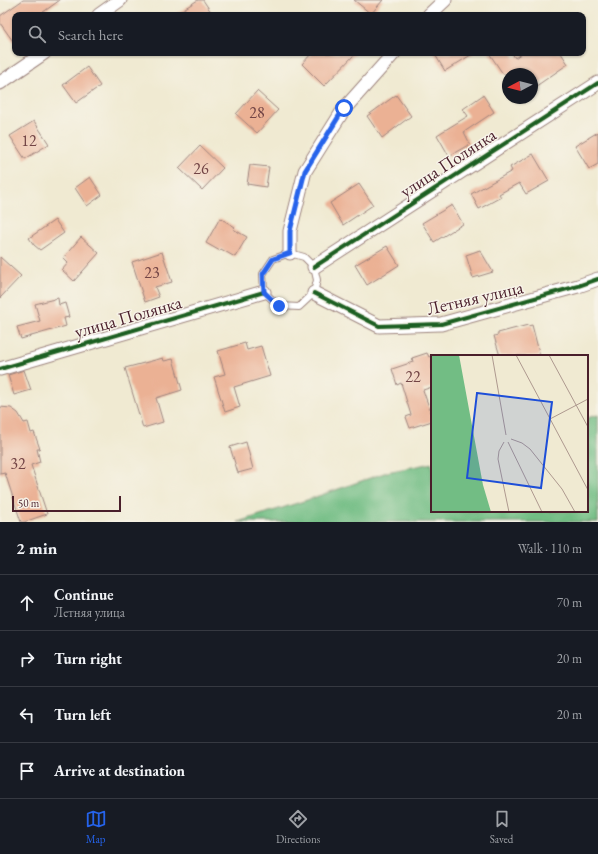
<!DOCTYPE html>
<html lang="en">
<head>
<meta charset="utf-8">
<style>
  :root { --surface:#171b24; --page:#20242c; --text:#f1f3f6; --muted:#9ea1a6; --line:#363941; --accent:#2563eb }
  body { margin:0; font-family:"EB Garamond",serif; background:var(--page); color:var(--text) }
  .compass { position:absolute; left:502px; top:68px; width:36px; height:36px; border-radius:50%; background:var(--surface); box-shadow:0 1px 3px #0004; rotate:263deg }
  .scale { position:absolute; left:12px; bottom:10px; width:109px; box-sizing:border-box; padding-left:4px; border:2px solid #4a1f2b; border-top:0; font-size:11px; line-height:14px; white-space:nowrap; color:#4a1f2b; -webkit-text-stroke:3px #f7f3e8; paint-order:stroke }
  .stop { position:absolute; width:12px; height:12px; margin:-9px; border:3px solid #2563eb; border-radius:50%; background:#fff }
  .stop.end { background:#2563eb; border-color:#fff; box-shadow:0 1px 4px #0008 }
  .list { margin:0; padding:0; list-style:none }
  h2 { display:flex; justify-content:space-between; align-items:center; height:52px; margin:0; padding:0 16px; font-size:17px }
  h2 small { font-size:13px; font-weight:400; color:var(--muted) }
  .list li { display:grid; grid-template-columns:26px 1fr auto; gap:12px; align-items:center; box-sizing:border-box; height:56px; padding:0 16px; border-top:1px solid var(--line) }
  .list b { display:block; font-size:15px; white-space:nowrap }
  .list p { margin:0; font-size:13px; white-space:nowrap; color:var(--muted) }
  .list em { font-size:13px; font-style:normal; color:var(--muted) }
  .icon { flex:none; width:22px; height:22px; fill:none; stroke:currentColor; stroke-width:2; stroke-linecap:round; stroke-linejoin:round }
  .map { position:relative; flex:none; width:598px; height:522px; overflow:hidden }
  .search { position:absolute; background:var(--surface); box-shadow:0 1px 3px #0004; left:12px; right:12px; top:12px; height:44px; display:flex; align-items:center; gap:10px; box-sizing:border-box; padding:0 14px; border-radius:8px; color:var(--muted); font-size:15px }
  .sheet { height:276px; background:var(--surface) }
  nav { display:flex; justify-content:space-around; align-items:center; box-sizing:border-box; height:56px; border-top:1px solid var(--line); background:var(--surface); font-size:11px; color:var(--muted) }
  nav a { display:grid; justify-items:center; gap:2px }
  nav .on { color:var(--accent) }
  .map>svg:first-child { display:block }
  .forest { fill:#72bd84; stroke:#5e6e58 }
  .building { fill:#ebb194 }
  .lines { fill:none; stroke-linecap:round; stroke-linejoin:round }
  .service-casing { stroke:#9d847e; stroke-width:8 }
  .minor-casing { stroke:#9d847e; stroke-width:15 }
  .service { stroke:#fff; stroke-width:6 }
  .minor { stroke:#fff; stroke-width:13 }
  .cycleway-casing { stroke:#f7f3e8; stroke-width:6 }
  .cycleway { stroke:#1b5e20; stroke-width:4 }
  .route { stroke:#2563eb; stroke-width:5 }
  .labels { text-anchor:middle; stroke-width:3; stroke-linejoin:round; paint-order:stroke }
  .number-label { font-size:16px; fill:#724445 }
  .street-label { font-size:18px; fill:#4a1f2b; stroke:#f7f3e8 }
  .inset-road { fill:none; stroke:#ae998f; stroke-width:1 }
  .view { fill:#1d4ed8; fill-opacity:0.15; stroke:#1d4ed8; stroke-width:2 }
  .inset-edge { fill:none; stroke:#4a1f2b; stroke-width:2 }
</style>
</head>
<body>
<div class="map">
<svg width="598" height="522" viewBox="0 0 598 522">
  <rect width="100%" height="100%" fill="#f7f3e8"/>
  <filter id="ink" filterUnits="userSpaceOnUse"><feTurbulence type="fractalNoise" baseFrequency=".025" numOctaves="2"/><feDisplacementMap in="SourceGraphic" scale="8" xChannelSelector="R" yChannelSelector="G"/><feConvolveMatrix kernelMatrix="1 2 1 2 8 2 1 2 1" color-interpolation-filters="sRGB"/></filter>
  <filter id="wash" filterUnits="userSpaceOnUse"><feTurbulence type="fractalNoise" baseFrequency=".012" numOctaves="4" result="noise"/><feDisplacementMap in="SourceGraphic" scale="16" xChannelSelector="R" yChannelSelector="G"/><feGaussianBlur stdDeviation="0.9" result="paint"/><feColorMatrix in="noise" values="0 0 0 0 0 0 0 0 0 0 0 0 0 0 0 0 0 1.4 0 .05"/><feComposite in="paint" operator="in"/></filter>
  <g filter="url(#wash)">
    <rect width="100%" height="100%" fill="#f0ead2"/>
    <path class="forest" d="M598,415V522H238L307,500L387,472L432,463V511H587V418Z"/>
    <g id="blocks">
      <path class="building" d="M23,0H60L39,15H15V44L0,23V16Z
        M198,0H203L213,15H174Z
        M354,0H383L371,14Z
        M312,53H356L324,86L302,64Z
        M434,53H474L445,71Z
        M489,53H512L515,58L522,53H561L568,64L532,89V74H503Z
        M87,67L100,86L76,103L63,85Z
        M257,91L278,110L257,133L236,114Z
        M396,95L411,116L382,138L367,116Z
        M483,95L494,112L464,132L470,144L449,156L437,135L468,116L463,109Z
        M34,121L49,144L25,159L10,136Z
        M598,132V164L589,169L575,146Z
        M200,146L223,168L202,190L179,168Z
        M533,154L549,181L526,194L519,183L499,194L501,197L479,209L471,194L512,171L510,167Z
        M250,165L269,167L266,187L247,184Z
        M90,177L102,195L87,206L75,188Z
        M359,184L373,205L343,225L330,203Z
        M452,205L463,224L434,242L422,223Z
        M220,218L235,227L233,229L247,237L235,257L221,249L220,251L206,243Z
        M55,220L64,233L40,250L34,245L29,238Z
        M81,237L99,253L74,281L62,270L68,263L63,258Z
        M387,246L399,265L367,285L355,265Z
        M480,250L493,272L473,278L466,255Z
        M162,252L172,282L155,287L159,297L145,302L132,262Z
        M0,257L21,276L0,298Z
        M58,298L59,305L65,303L69,317L64,318L66,326L21,339L17,327L40,321L35,304Z
        M528,325V326L532,325L540,356H500L494,336L498,335V333Z
        M245,343L247,350L261,346L270,376L234,387L240,407L225,412L214,377L225,374L218,351Z
        M427,353L429,357L432,356V387L423,390L432,416V421L410,428L406,417L411,415L401,383L397,385L392,369L413,362L412,358Z
        M163,358L164,361L173,359L182,390L156,398L163,422L143,428L125,368Z
        M24,370L31,390L14,395L8,375Z
        M0,407L11,408L18,413L24,423L28,422L31,433L34,432L40,449H37L40,462L31,465L47,514L24,522H21L5,473L0,474Z
        M246,442L253,469L238,473L230,447Z"/>
    </g>
  </g>
  <g filter="url(#ink)">
    <use href="#blocks" fill-opacity="0" stroke="#9d847e" stroke-width="1"/>
    <g class="lines">
      <defs>
        <path id="service" d="M290,253L304,257L314,267L317,280L314,293L299,307L279,306L264,292L263,274L273,259Z"/>
        <path id="minor" d="M99,15L120,0
          M429,15L445,0
          M0,83L44,53
          M290,253V231L305,171L344,109L394,53
          M314,267L598,83
          M314,293L379,326L441,324L578,286L598,279
          M0,369L264,292"/>
      </defs>
      <use href="#service" class="service-casing"/>
      <use href="#minor" class="minor-casing"/>
      <use href="#service" class="service"/>
      <use href="#minor" class="minor"/>
      <defs>
        <path id="cycleway" d="M314,267L598,83
          M314,293L379,326L441,324L578,286L598,279
          M0,369L264,292"/>
      </defs>
      <use href="#cycleway" class="cycleway-casing"/>
      <use href="#cycleway" class="cycleway"/>
    </g>
  </g>
  <g class="lines" filter="url(#ink)">
    <path class="route" d="M279,306L264,292L263,274L273,259L290,253V231L305,171L344,108"/>
  </g>
  <g class="labels">
    <g class="number-label">
      <text x="257" y="118">28</text>
      <text x="29" y="146">12</text>
      <text x="201" y="174">26</text>
      <text x="152" y="278">23</text>
      <text x="413" y="382">22</text>
      <text x="18" y="469">32</text>
    </g>
    <g class="street-label">
      <text transform="translate(448 163) rotate(-33)" y="6">улица Полянка</text>
      <text transform="translate(475 298) rotate(-13)" y="6">Летняя улица</text>
      <text transform="translate(128 317) rotate(-16)" y="6">улица Полянка</text>
    </g>
  </g>
  <g transform="translate(431 355)">
    <rect width="157" height="157" fill="#f0ead2"/>
    <path d="M0,0H28L52,130L60,157H0Z" fill="#72bd84"/>
    <path class="inset-road" d="M61,0L75,80M85,0L157,135M118,0L157,72M119,64L157,44M80,84L91,88L99,94L131,134L144,157M73,87L68,96L67,104L78,157M77,87L111,157"/>
    <path class="view" d="M46,38L121,47L110,133L36,123Z"/>
    <rect width="157" height="157" class="inset-edge"/>
  </g>
</svg>
<svg class="compass" viewBox="-18 -18 36 36"><path d="M0-13l5 13h-10z" fill="#e53935"/><path d="M0 13l5-13h-10z" fill="#9ea1a6"/></svg>
<div class="scale">50 m</div>
<div class="stop" style="left:344px;top:108px"></div>
<div class="stop end" style="left:279px;top:306px"></div>
<div class="search"><svg class="icon" aria-label="search" viewBox="0 0 24 24"><circle cx="10" cy="10" r="6"/><path d="M15 15l6 6"/></svg>Search here</div>
</div>
<section class="sheet">
<h2>2 min<small>Walk · 110 m</small></h2>
<ul class="list">
<li><svg class="icon" aria-label="ahead" viewBox="0 0 24 24"><path d="M12 20V5M6 11l6-6 6 6"/></svg><div><b>Continue</b><p>Летняя улица</p></div><em>70 m</em></li>
<li><svg class="icon" aria-label="right" viewBox="0 0 24 24"><path d="M7 20v-9h11M14 6l5 5-5 5"/></svg><div><b>Turn right</b></div><em>20 m</em></li>
<li><svg class="icon" aria-label="left" viewBox="0 0 24 24"><path d="M17 20v-9H6M10 6l-5 5 5 5"/></svg><div><b>Turn left</b></div><em>20 m</em></li>
<li><svg class="icon" aria-label="arrive" viewBox="0 0 24 24"><path d="M6 21V4h12l-3 4 3 4H6"/></svg><div><b>Arrive at destination</b></div></li>
</ul>
</section>
<nav>
<a class="on"><svg class="icon" aria-label="map" viewBox="0 0 24 24"><path d="M3 6l6-2 6 2 6-2v14l-6 2-6-2-6 2zM9 4v14M15 6v14"/></svg>Map</a>
<a><svg class="icon" aria-label="directions" viewBox="0 0 24 24"><path d="M12 3l9 9-9 9-9-9zM9 14v-3h6M13 9l2 2-2 2"/></svg>Directions</a>
<a><svg class="icon" aria-label="saved" viewBox="0 0 24 24"><path d="M7 4h10v16l-5-4-5 4z"/></svg>Saved</a>
</nav>
</body>
</html>
